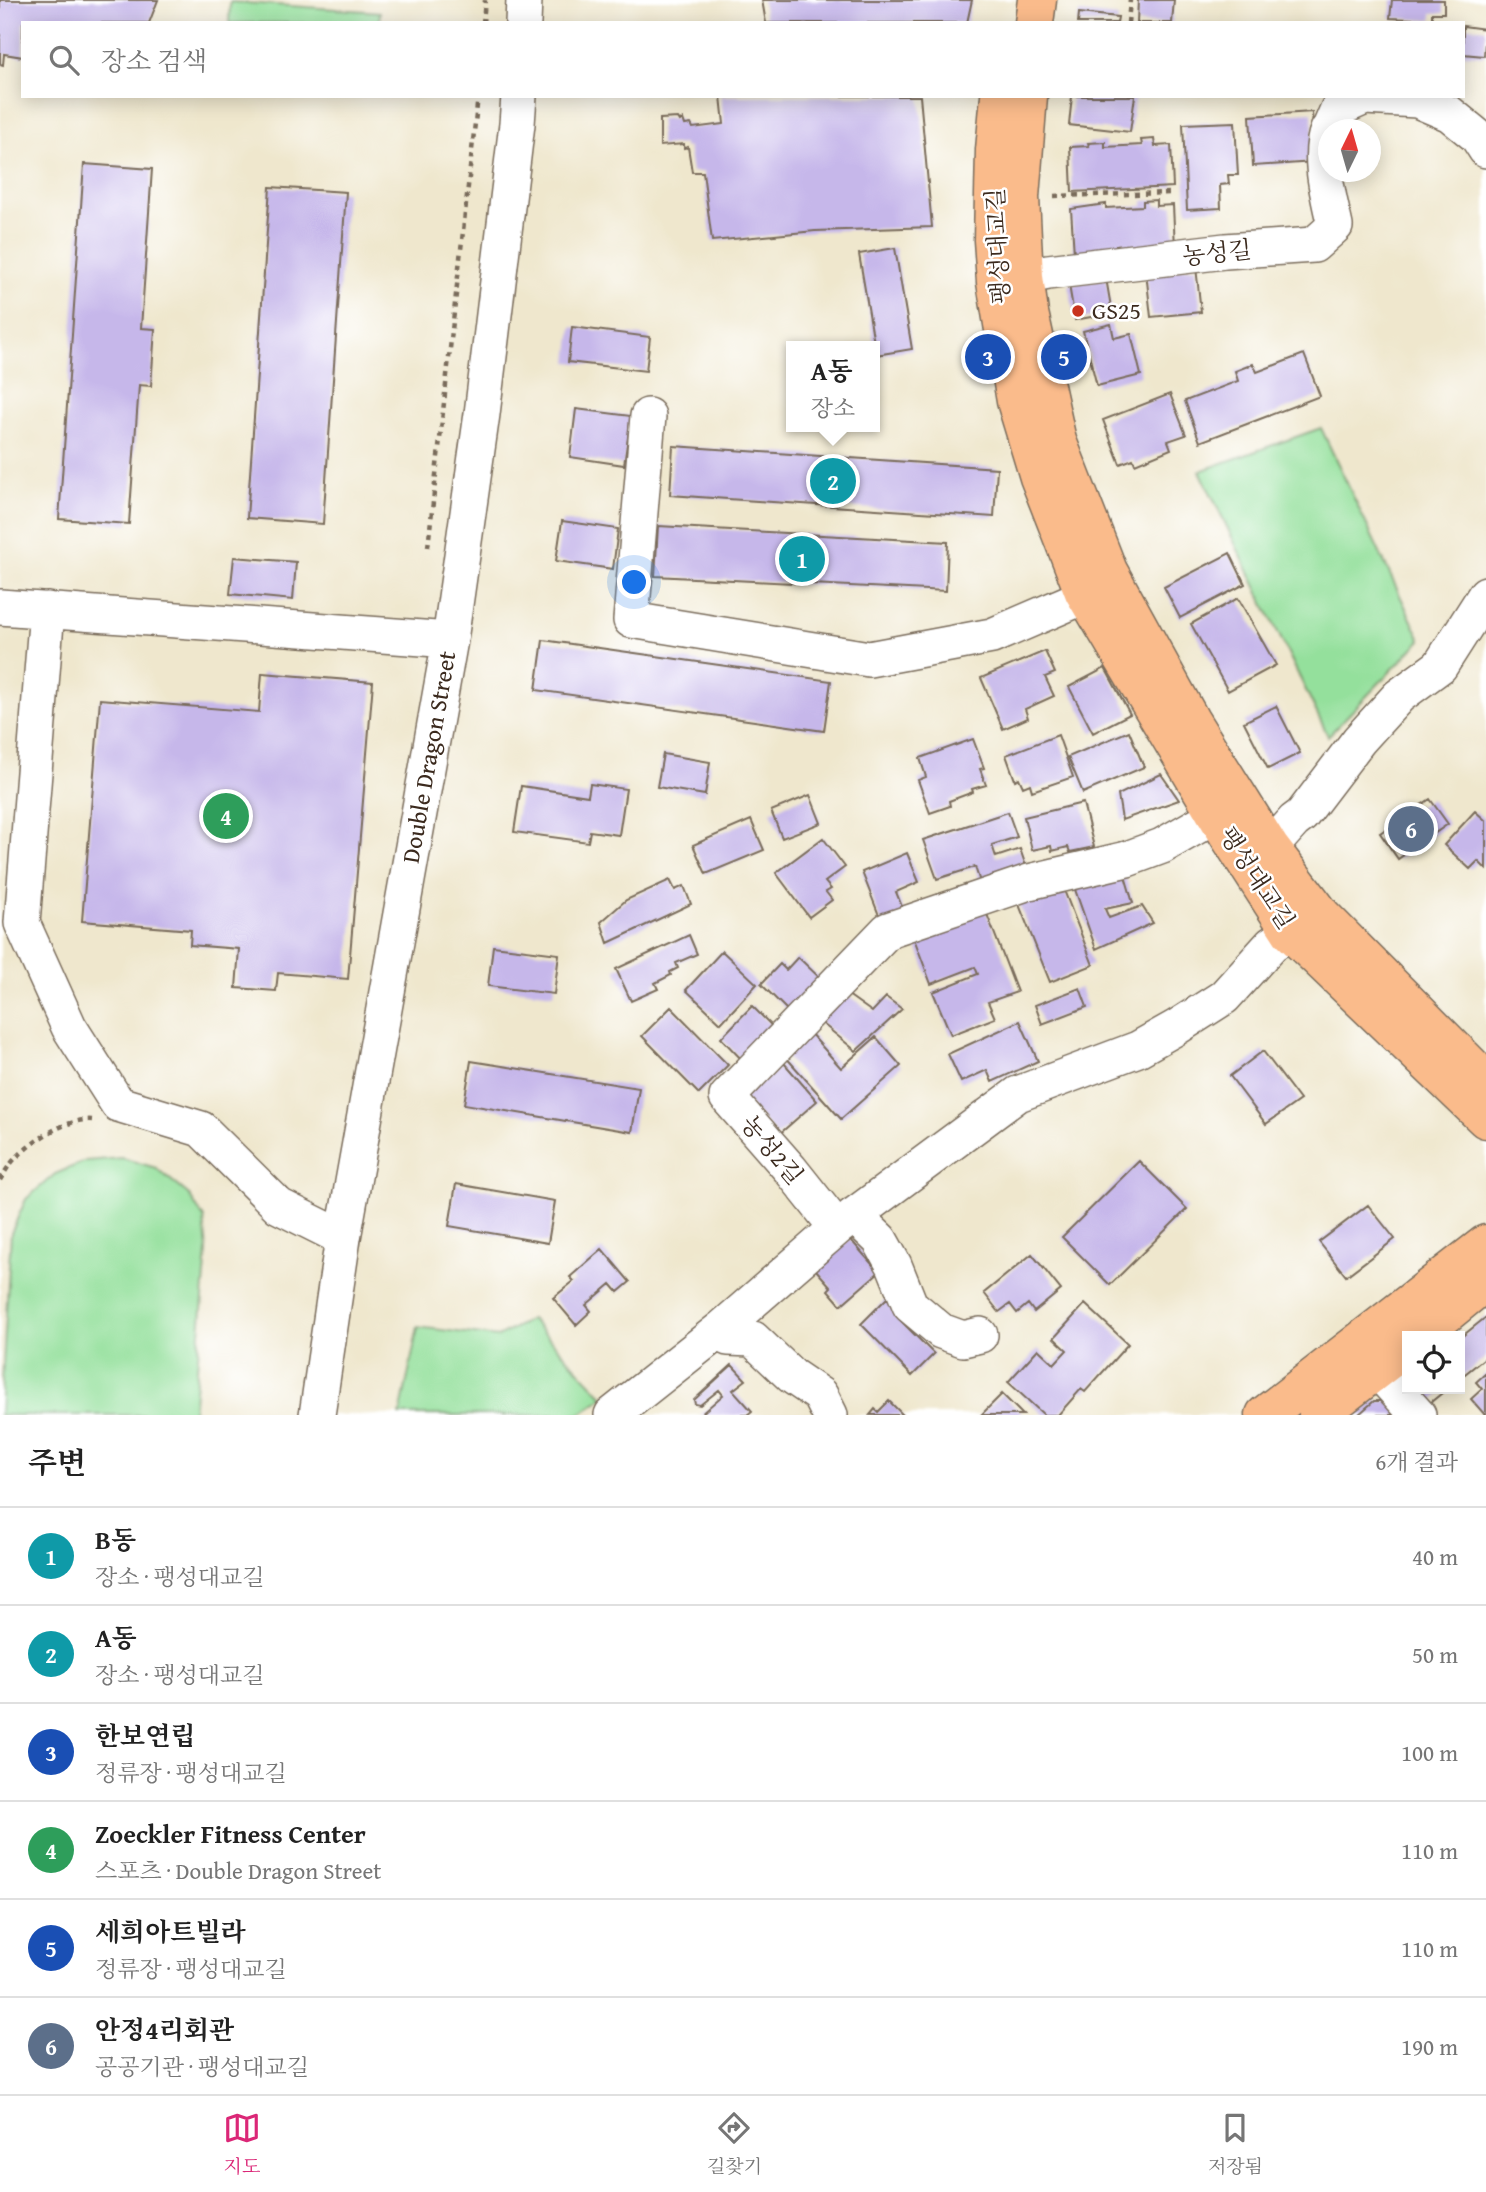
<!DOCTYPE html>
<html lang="ko">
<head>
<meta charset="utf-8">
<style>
  :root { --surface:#fff; --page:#f6f6f6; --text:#222; --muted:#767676; --line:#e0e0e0; --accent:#db2777 }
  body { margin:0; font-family:"Gentium Book Plus","Noto Serif KR",serif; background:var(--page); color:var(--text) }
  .controls { position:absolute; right:21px; bottom:21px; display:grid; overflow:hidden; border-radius:0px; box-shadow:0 4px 18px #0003 }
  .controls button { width:63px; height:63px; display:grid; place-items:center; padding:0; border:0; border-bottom:2px solid var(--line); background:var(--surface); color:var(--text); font:35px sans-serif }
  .compass { position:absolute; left:1318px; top:119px; width:63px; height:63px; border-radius:50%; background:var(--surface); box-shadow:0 4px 18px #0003; rotate:5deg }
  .you { position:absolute; left:635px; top:583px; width:24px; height:24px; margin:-18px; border:5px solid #fff; border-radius:50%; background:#1a73e8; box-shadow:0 0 0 10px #1a73e833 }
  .badge { display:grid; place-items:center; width:46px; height:46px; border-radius:50%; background:var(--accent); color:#fff; font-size:23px; font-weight:700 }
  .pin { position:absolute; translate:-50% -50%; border:4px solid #fff; box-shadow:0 2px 7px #0006 }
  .popup { position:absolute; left:786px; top:341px; width:94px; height:91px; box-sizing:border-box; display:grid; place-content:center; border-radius:0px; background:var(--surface); filter:drop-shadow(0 2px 5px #0005); font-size:23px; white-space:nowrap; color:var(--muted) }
  .popup b { font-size:26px; color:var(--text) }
  .popup::after { content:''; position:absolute; left:50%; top:100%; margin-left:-14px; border:14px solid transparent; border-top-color:var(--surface) }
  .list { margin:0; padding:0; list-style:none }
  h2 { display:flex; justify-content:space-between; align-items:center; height:91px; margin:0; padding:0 28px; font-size:30px }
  h2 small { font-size:23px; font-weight:400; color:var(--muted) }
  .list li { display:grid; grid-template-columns:46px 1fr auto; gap:21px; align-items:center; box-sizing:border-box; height:98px; padding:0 28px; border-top:2px solid var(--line) }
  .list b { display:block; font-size:26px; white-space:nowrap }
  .list p { margin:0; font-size:23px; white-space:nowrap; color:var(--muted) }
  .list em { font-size:23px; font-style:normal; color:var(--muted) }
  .icon { flex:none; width:38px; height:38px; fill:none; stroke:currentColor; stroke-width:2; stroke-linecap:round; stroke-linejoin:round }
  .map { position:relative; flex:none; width:1486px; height:1415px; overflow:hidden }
  .search { position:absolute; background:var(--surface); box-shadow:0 4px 18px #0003; left:21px; right:21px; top:21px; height:77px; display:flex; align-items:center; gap:18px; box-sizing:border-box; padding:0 24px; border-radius:0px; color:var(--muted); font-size:26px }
  .sheet { height:679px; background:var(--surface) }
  nav { display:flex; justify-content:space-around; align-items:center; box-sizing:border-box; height:98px; border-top:2px solid var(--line); background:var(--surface); font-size:19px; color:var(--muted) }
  nav a { display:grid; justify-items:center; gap:4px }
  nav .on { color:var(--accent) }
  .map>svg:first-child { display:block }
  .green { fill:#94e09c; stroke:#68855d; stroke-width:2 }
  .building { fill:#c6b7ea }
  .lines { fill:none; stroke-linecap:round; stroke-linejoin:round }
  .minor-casing { stroke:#7a6c5b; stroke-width:38 }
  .major-casing { stroke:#7a6c5b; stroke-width:41 }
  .path { stroke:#7a6c5b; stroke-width:4.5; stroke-dasharray:5 5; stroke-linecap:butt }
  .minor { stroke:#fff; stroke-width:35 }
  .major { stroke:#fabb8b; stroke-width:38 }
  .poi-dot { fill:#c8321e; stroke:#fff; stroke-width:2.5 }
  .labels { text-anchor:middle; stroke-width:5; stroke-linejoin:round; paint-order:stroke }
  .street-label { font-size:24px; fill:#3b2a1e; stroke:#fff }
  .poi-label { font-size:24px; fill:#3b2a1e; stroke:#fff; text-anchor:start }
</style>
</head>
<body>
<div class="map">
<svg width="1486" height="1415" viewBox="0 0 1486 1415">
  <rect width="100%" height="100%" fill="#fff"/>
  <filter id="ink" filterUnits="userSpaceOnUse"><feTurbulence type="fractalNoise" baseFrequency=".0143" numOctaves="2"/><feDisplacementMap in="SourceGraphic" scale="14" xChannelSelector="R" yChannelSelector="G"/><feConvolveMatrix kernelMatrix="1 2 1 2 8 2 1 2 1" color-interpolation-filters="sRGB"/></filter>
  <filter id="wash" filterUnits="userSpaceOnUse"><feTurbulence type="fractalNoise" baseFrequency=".00686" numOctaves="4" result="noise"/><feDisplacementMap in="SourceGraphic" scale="28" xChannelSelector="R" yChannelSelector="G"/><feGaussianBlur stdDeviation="1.57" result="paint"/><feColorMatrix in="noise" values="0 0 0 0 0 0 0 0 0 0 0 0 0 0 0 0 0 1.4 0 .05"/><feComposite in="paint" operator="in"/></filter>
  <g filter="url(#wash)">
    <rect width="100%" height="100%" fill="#efe7cd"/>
    <path class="green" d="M230,2L380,12L379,23H229Z
      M1321,428L1421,640L1328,736L1200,471Z
      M122,1158L156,1168L188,1194L204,1218L207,1251L193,1415H0L11,1233L26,1199L55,1174L86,1161Z
      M531,1319L604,1397L579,1415H400L418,1327L498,1337Z"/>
    <g id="blocks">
      <path class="building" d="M0,0H158L149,23H23V57L4,54L3,65L0,64Z
        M762,0H972L967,23H766Z
        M1138,0H1174L1172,23H1137Z
        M1392,0H1444V13H1432V20L1390,18Z
        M1079,13L1118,17L1117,23H1078Z
        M1463,26L1486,29L1484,56L1463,54Z
        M721,96H920L932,227L815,231L712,241L703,172H692L688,147L684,148V144L660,146V119L678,118L680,121L683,119L685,125L691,124L693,128L724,124Z
        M1072,96H1135L1130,132L1069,125Z
        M1312,112L1315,162L1253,166L1250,116Z
        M1235,122L1238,175H1228L1229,184L1220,185L1221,208L1187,210L1183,124Z
        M1154,139L1155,146L1171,145L1173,187L1072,192L1070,147L1089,146L1088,143L1105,142V147L1142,145L1141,140Z
        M84,164L152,169L141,328L155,329L151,386L139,385L129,524L59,519Z
        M270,187L346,192L323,524L247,518Z
        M1156,200V206L1173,205L1175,248L1074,254L1071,209L1106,204V208L1143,206V201Z
        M895,248L912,349L876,355L859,254Z
        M1196,267L1201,312L1151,317L1146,272Z
        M1106,278L1112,313L1075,320L1069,285Z
        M1111,324L1114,338L1131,334L1141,375L1097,386L1083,331Z
        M572,327L650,337L646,371L568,362Z
        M1304,354L1320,396L1200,442L1185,401L1238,381L1235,371L1253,364L1257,372Z
        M1170,394L1186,435L1168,441L1171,449L1135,464L1133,459L1120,464L1103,420Z
        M576,409L631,416L624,465L570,457Z
        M673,446L997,468L994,517L670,495Z
        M562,521L618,529L613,569L556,561Z
        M658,526L948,542L946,591L655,576Z
        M1230,553L1245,584L1180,618L1164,587Z
        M234,557L296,562L293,600L230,594Z
        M1238,598L1276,665L1228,691L1191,624Z
        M543,640L831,681L824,731L536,690Z
        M1045,651L1055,673L1045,677L1054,696L1025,709L1028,718L1003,729L981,678Z
        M1105,668L1130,714L1093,733L1069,687Z
        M262,673L373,682L348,979L278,973L276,991L236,988L239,949L190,945L191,930L82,921L100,699L259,712Z
        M1276,706L1300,753L1268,769L1244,722Z
        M1129,731L1144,767L1083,793L1068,757Z
        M1058,735L1073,777L1032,791L1030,784L1023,787L1019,778L1015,780L1006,755Z
        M973,739L984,768L980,769L986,785L972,789L973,792L949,801L950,806L930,813L918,780L926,777L920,758Z
        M663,754L710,762L705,795L657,787Z
        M1161,774L1179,800L1122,820L1118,795Z
        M590,784L626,789L619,835L590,831L588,842L514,832L521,786L588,796Z
        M810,795L821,823L782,838L771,811Z
        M1430,799L1448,824L1398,859L1380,833Z
        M1083,803L1094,847L1070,852L1068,847L1052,851L1051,846L1032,850L1024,817Z
        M1475,811L1486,821V869L1478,861L1470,869L1444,845Z
        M1008,812L1017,837L992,845L996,857L1020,849L1029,875L983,891L975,867L937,879L923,840Z
        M751,820L764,850L706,874L693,845Z
        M823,838L845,867L825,882L831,889L826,892L832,900L809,917L776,873Z
        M907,853L919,882L896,892L905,914L882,923L862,872Z
        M1123,869L1133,903L1105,909L1109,918L1142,906L1153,923L1096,949L1072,881Z
        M670,880L675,890L684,886L691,904L608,943L601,922L626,900Z
        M1062,885L1093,965L1050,982L1018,902Z
        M985,909L1017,992L988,1002L995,1018L951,1035L933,992L978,974L975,967L931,984L912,933Z
        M689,935L697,954L676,963L678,968L670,972L671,975L655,983L658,989L631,1001L616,969Z
        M493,946L559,954L554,994L488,986Z
        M722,951L757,984L721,1023L686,990Z
        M798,957L824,982L792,1015L761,984L780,964L786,970Z
        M1080,988L1087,1007L1042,1024L1035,1005Z
        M844,992L872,1012L886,997L902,1009L856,1051L818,1020Z
        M752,1006L776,1030L744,1062L721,1038Z
        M671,1007L728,1065L699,1094L642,1036Z
        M1020,1021L1038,1061L992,1082L987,1070L961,1082L948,1054Z
        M810,1033L841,1068L876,1037L901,1066L841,1119L784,1055Z
        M1263,1051L1300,1100L1266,1124L1230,1076Z
        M471,1061L639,1088L632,1132L464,1104Z
        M784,1063L817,1101L777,1136L743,1098Z
        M1139,1161L1187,1209L1110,1285L1062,1237Z
        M456,1184L555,1201L548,1243L449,1226Z
        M1368,1205L1395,1239L1346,1276L1319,1242Z
        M850,1239L879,1272L841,1305L828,1290L831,1287L816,1270Z
        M602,1249L630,1282L618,1292L611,1284L586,1305L591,1311L576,1325L553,1298L574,1281L570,1277Z
        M1032,1254L1061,1290L1034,1312L1028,1304L1017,1313L1010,1304L999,1312L984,1293Z
        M887,1298L900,1310L895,1315L934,1354L912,1376L861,1324Z
        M1085,1304L1128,1344L1085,1392L1081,1389L1058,1415H1044L1008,1382L1038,1349L1054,1364L1067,1350L1054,1338Z
        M1486,1317V1357L1460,1378V1338Z
        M732,1365L746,1380L733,1390L752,1411L747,1415H700L723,1395L719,1390L700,1405L695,1404L694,1400Z
        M1486,1373V1415H1485L1471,1399L1482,1389L1476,1382Z
        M1412,1389H1447L1426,1406Z
        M1002,1394L1023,1415H981Z
        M889,1401L903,1415H870L875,1409L878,1412Z
        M1374,1401H1400L1415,1415H1358Z"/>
    </g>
  </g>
  <g filter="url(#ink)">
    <use href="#blocks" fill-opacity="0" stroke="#7a6c5b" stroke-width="2"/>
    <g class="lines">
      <defs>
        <path id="minor" d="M523,23L524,0
          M1329,130L1338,109L1365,97L1417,100L1450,114L1477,136L1486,150
          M998,282L1048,272L1225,251L1314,245L1335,226C1329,198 1317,156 1328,130
          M648,416L631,620L869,659L992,636L1071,602L1110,577
          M0,607L450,640
          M47,610L22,923L69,1027L118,1104L201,1129L279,1206L343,1238
          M1216,815L1162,846L1127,859L1029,882L888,930L727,1097L790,1169L837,1228L1018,1094L1138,1049L1177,1027L1224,997L1272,944L1291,932
          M1245,860L1270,848L1294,821L1302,815L1359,740L1399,696L1440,666L1486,594
          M854,1215L880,1240L894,1265L910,1305L941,1331L963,1339L980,1335
          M722,1328L728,1338L753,1339L792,1376L820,1395L830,1415
          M1357,1348L1418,1415
          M317,1415L343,1238L450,640L482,414L517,124L519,96
          M612,1415L722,1328L837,1228"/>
        <path id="major" d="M1034,23L1037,0
          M1000,96L995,150L993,240L996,282L1016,401L1039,477L1084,592L1231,839L1291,932L1486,1119
          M1028,96L1020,197L1024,277L1029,313L1057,441L1108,571L1190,720L1270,848L1322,916L1486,1081
          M1419,1336L1486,1281
          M1265,1415L1486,1244
          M1318,1415L1407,1346"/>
      </defs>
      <use href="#minor" class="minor-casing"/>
      <use href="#major" class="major-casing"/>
      <path class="path" d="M483,23L485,0
        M1128,23L1130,0
        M1054,196L1171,193
        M428,547L478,96
        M0,1180C5,1172 10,1163 17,1157C34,1140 67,1118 92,1120"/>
      <use href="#minor" class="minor"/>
      <use href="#major" class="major"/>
    </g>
  </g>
  <circle class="poi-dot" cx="1078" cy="311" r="7"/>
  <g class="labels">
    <g class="street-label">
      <text transform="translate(998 246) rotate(-93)" y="8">팽성대교길</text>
      <text transform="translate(1217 253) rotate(-6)" y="8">농성길</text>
      <text transform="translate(429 757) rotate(-80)" y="8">Double Dragon Street</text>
      <text transform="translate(1257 878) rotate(57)" y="8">팽성대교길</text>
      <text transform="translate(772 1150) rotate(50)" y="8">농성2길</text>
    </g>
    <g class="poi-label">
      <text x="1092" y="319">GS25</text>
    </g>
  </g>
</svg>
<div class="controls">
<button><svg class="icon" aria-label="locate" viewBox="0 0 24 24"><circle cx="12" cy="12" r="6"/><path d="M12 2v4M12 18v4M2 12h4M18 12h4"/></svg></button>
</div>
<svg class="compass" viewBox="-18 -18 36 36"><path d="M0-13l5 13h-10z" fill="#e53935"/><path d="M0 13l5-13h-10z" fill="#767676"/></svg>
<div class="you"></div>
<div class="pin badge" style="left:802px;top:559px;background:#0f9aa8">1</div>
<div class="pin badge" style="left:833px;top:481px;background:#0f9aa8">2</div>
<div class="popup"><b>A동</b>장소</div>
<div class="pin badge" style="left:988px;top:357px;background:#1a4fb4">3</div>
<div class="pin badge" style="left:226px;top:816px;background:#2e9e5b">4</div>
<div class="pin badge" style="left:1064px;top:357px;background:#1a4fb4">5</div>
<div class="pin badge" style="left:1411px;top:829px;background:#5c6f8a">6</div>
<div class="search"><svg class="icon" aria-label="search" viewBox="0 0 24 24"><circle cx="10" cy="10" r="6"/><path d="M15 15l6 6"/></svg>장소 검색</div>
</div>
<section class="sheet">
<h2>주변<small>6개 결과</small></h2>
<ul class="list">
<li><span class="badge" style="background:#0f9aa8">1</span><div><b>B동</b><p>장소 · 팽성대교길</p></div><em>40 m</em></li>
<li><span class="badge" style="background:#0f9aa8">2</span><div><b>A동</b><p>장소 · 팽성대교길</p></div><em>50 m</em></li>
<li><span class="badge" style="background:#1a4fb4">3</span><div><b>한보연립</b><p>정류장 · 팽성대교길</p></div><em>100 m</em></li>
<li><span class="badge" style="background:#2e9e5b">4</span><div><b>Zoeckler Fitness Center</b><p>스포츠 · Double Dragon Street</p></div><em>110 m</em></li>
<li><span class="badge" style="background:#1a4fb4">5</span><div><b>세희아트빌라</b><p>정류장 · 팽성대교길</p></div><em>110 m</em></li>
<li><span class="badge" style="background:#5c6f8a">6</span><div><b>안정4리회관</b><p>공공기관 · 팽성대교길</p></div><em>190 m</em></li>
</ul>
</section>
<nav>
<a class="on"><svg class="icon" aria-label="map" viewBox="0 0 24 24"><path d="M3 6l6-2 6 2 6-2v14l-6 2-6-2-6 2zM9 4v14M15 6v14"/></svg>지도</a>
<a><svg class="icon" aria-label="directions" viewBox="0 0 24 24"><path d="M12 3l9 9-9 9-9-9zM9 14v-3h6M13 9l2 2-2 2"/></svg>길찾기</a>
<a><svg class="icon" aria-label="saved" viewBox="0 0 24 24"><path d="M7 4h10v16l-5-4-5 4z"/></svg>저장됨</a>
</nav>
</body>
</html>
